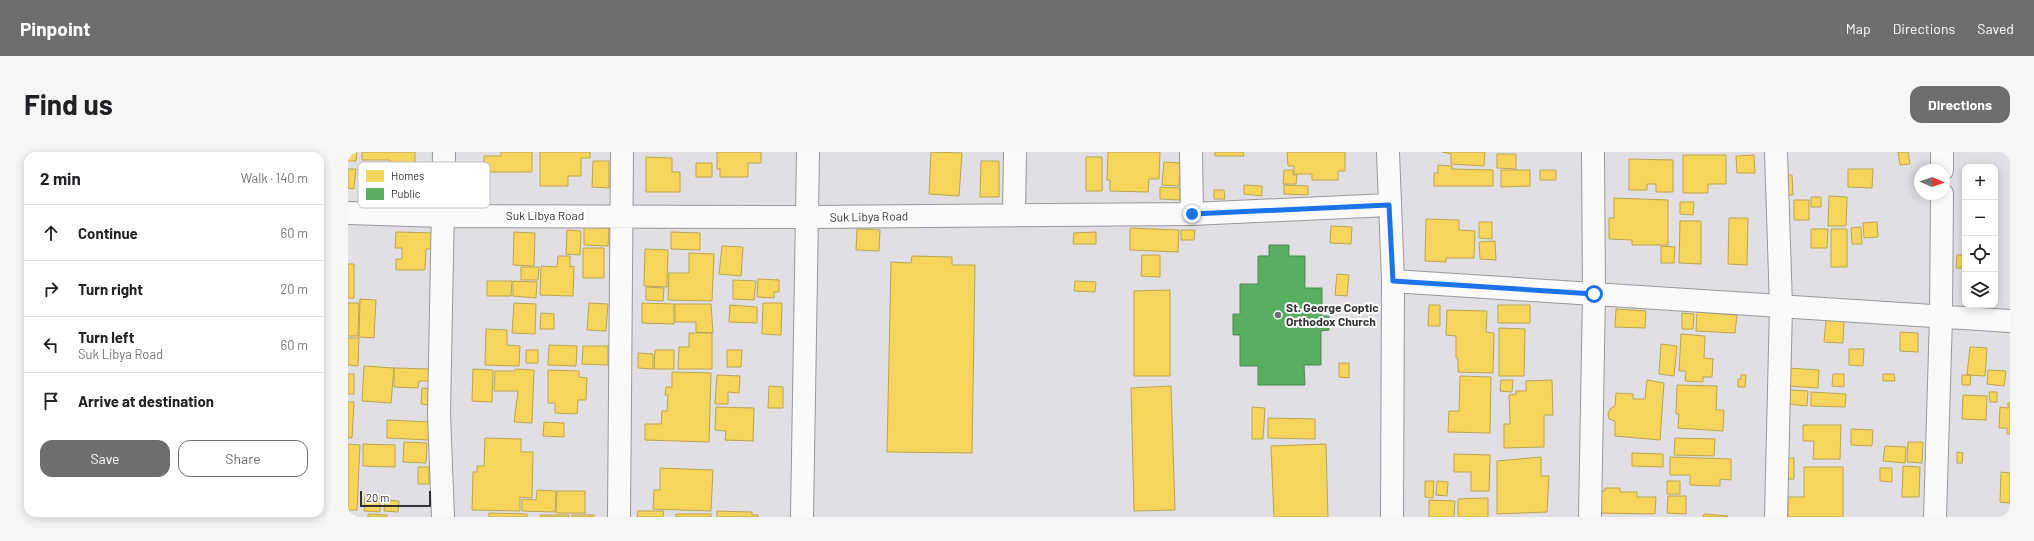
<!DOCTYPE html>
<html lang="en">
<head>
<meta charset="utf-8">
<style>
  :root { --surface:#fff; --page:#f6f6f6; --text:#202124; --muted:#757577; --line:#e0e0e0; --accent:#6f6d70 }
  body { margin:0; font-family:Barlow,sans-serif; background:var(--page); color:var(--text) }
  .controls { position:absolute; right:12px; top:12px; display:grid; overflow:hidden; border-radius:8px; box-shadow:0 2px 10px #0003 }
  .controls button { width:36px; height:36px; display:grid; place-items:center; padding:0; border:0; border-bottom:1px solid var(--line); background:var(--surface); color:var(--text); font:20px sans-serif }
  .compass { position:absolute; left:1566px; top:12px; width:36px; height:36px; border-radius:50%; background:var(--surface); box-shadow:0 2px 10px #0003; rotate:92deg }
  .scale { position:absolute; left:12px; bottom:10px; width:71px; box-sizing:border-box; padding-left:4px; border:2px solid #323032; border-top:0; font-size:11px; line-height:14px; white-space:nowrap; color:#323032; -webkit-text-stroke:3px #fff; paint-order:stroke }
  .stop { position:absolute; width:12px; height:12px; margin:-9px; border:3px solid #1a73e8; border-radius:50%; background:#fff }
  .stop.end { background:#1a73e8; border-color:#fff; box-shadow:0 1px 4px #0008 }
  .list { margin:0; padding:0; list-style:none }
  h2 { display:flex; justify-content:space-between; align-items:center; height:52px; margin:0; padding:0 16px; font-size:17px }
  h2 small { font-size:13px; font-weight:400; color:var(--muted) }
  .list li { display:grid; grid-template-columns:26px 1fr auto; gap:12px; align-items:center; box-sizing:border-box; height:56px; padding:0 16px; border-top:1px solid var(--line) }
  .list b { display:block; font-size:15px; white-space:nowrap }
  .list p { margin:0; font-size:13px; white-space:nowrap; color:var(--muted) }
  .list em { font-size:13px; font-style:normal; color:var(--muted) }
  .actions { display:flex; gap:8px; padding:12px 16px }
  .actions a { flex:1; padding:9px 0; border:1px solid var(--accent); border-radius:12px; text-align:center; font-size:14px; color:var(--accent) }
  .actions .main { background:var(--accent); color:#fff }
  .icon { flex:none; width:22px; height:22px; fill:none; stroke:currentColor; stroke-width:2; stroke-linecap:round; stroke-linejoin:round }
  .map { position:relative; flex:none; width:1662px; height:365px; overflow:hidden; border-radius:12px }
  header { display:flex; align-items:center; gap:24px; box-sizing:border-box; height:56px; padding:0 20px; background:var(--accent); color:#fff }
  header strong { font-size:19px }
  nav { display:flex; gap:22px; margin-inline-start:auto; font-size:14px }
  .intro { display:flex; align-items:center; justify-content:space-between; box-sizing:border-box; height:96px; padding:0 24px }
  h1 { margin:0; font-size:28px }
  .button { padding:10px 18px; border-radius:12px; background:var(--accent); color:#fff; font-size:14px; font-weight:700 }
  main { display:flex; gap:24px; padding:0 24px }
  aside { flex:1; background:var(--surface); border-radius:12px; box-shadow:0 2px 10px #0003 }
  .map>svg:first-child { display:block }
  .homes { fill:#f6d55c; stroke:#bba44f }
  .public { fill:#5aae61; stroke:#4e8853 }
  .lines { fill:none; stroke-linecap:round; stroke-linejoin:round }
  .minor-casing { stroke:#989799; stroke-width:24 }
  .minor { stroke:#fafafb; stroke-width:22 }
  .route { stroke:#1a73e8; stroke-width:5 }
  .poi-dot { fill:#6f6d70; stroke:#fff; stroke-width:1.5 }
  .labels { text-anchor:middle; stroke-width:4; stroke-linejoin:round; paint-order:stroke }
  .street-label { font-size:12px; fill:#323032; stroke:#fff }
  .poi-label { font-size:12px; font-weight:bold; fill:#323032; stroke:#fff; text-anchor:start }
  .key { fill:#fff; stroke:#c2c1c2; stroke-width:1 }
  .key-label { font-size:11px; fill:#323032 }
</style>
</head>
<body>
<header>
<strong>Pinpoint</strong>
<nav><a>Map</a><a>Directions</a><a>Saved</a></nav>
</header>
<div class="intro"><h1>Find us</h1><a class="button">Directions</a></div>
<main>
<aside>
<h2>2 min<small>Walk · 140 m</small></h2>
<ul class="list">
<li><svg class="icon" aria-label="ahead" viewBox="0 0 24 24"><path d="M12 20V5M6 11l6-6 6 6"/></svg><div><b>Continue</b></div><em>60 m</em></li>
<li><svg class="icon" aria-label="right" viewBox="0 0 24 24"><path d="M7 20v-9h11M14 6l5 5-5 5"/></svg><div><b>Turn right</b></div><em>20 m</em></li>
<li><svg class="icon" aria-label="left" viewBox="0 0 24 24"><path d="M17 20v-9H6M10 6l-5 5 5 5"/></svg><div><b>Turn left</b><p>Suk Libya Road</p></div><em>60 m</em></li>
<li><svg class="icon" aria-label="arrive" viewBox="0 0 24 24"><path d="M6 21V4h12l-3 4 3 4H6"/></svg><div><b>Arrive at destination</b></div></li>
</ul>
<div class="actions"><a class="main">Save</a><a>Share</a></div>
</aside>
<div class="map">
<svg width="1662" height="365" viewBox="0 0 1662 365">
  <rect width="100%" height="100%" fill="#e1dfe3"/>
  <path class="homes" d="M0,0H9L8,9H0Z
    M14,0H67V11H42V8H14Z
    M153,0H184V20H136V4H153Z
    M192,0H242V6H233V24H220V34H192Z
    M369,0H413V11H400V25H372V17H369Z
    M583,0L614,1L611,44L581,42Z
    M760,0H812L811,27H801L800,40L762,39V28H759Z
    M867,0H895L896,4H867Z
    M939,0H997V19H990V28H964V22H946V14H940Z
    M1094,0H1137L1136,14L1103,12V2Z
    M1550,0H1560L1562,12L1552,13Z
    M1149,2H1168V17L1149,16Z
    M1335,3H1378V32H1360V41H1335Z
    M1406,3L1407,21H1389L1388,4Z
    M298,5L324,6V20H332V40H298Z
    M738,5H754V39H738Z
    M1281,7L1325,8V40H1308V32H1299V38H1281Z
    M245,9H261V36L244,35Z
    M633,9H651V45H632Z
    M816,10L832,11L831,34L814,33Z
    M348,11H364V25H348Z
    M1090,13L1104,14V17L1145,18V34H1086V21H1090Z
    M0,17H8L6,37L0,36Z
    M1500,17H1525L1524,36L1500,35Z
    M936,18H945V23H949L948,32H935Z
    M1153,18H1182V34L1153,35Z
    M1192,18H1208V28H1192Z
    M1444,23L1445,43H1428V24Z
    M896,33L914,34V44L896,42Z
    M936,33L960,34V43L936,42Z
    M812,35L832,36V48L812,47Z
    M866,38H876L877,47H866Z
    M1481,44L1499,45L1498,74H1480Z
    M1463,45H1473V55H1463Z
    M1266,46L1320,48V93H1284V88L1261,87V66H1266Z
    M1446,48H1461V68H1446Z
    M1332,50H1346L1345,63L1332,62Z
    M1381,66H1400L1399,113L1380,112Z
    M1078,67L1111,68V78L1127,79L1126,106H1098V110L1077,109Z
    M1332,69H1353V112L1331,111Z
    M1131,70H1144V87L1131,86Z
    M1529,70L1530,85L1516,86L1515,71Z
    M983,74L1004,75L1003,92L982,91Z
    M236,75L261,76L260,94L236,93Z
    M1513,75L1514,92H1504L1503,76Z
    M782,76L831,78L830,100L782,98Z
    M509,77L532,78L531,99L508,98Z
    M1463,77H1480L1479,96H1463Z
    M1483,77H1499V115H1483Z
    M219,78L233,79L232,103L218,102Z
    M833,78H847L846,88H833Z
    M48,80L86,81L85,97H78L77,118H48V107H54V96H47Z
    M166,80L187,81L186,114L165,113Z
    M323,80L352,81V98L323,97Z
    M748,80V92H725L726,81Z
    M1147,89L1148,108L1132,107L1131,90Z
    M374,94L395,95L393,124L371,122Z
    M1313,94L1327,95L1326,111H1313Z
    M235,96H256V126H235Z
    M297,97L320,98L319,135L296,134Z
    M341,101L366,102L364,149L320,148L321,121H341Z
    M794,103H812V125L793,124Z
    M1609,103H1617V116H1608Z
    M210,104H222V115L226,114L225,144L192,143L193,114L209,115Z
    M564,104L604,105V113H627L624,301L539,300L543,110L563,111Z
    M0,112H6V146H0Z
    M173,115H191L190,128H173Z
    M989,122L1001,123L999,144L987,143Z
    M410,127L431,128V140H426V146L409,145Z
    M385,128L408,129L406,148L385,147Z
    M139,129H164L163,144H139Z
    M165,129L189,130L188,146L165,144Z
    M727,129L748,130L747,140L726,139Z
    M298,135L316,136L315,149L298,148Z
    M822,138V224H786V139Z
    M12,147L28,148L26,186L11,185Z
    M0,151H11L10,184H0Z
    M166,151L188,152L187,182L164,181Z
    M241,151L260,152L258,179L239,178Z
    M294,151L326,152V172L294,171Z
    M415,151H434L433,183L414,182Z
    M327,152H363L365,181L348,180V170H327Z
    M382,153L409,155V171L381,170Z
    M1081,153H1092V174H1080Z
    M1150,153H1182V171H1150Z
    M1268,157L1298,159L1297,176L1267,175Z
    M1099,158L1139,159L1138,180L1146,181L1145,221L1110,220V207L1108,206V184L1098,183Z
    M1349,160L1389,163L1387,181L1348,179Z
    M193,161L206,162V177H192Z
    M1334,161L1346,162L1345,177H1334Z
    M1478,167L1496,169L1495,191L1476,190Z
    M1151,176L1177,177L1176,224H1151Z
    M138,177L159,178V193L172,194L171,214L137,213Z
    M1552,180L1570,181V200L1552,199Z
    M341,181H364V217H330L331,195H341Z
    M1333,182L1357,184L1356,206L1365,207L1364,225H1355V230L1337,229L1338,219H1331Z
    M0,186H11L10,214L0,213Z
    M1313,192L1329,194L1326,224L1311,222Z
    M201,193L229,194L228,214L200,213Z
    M235,194H260V213L234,212Z
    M1622,195L1639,196L1637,224L1619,223Z
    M1501,197H1516L1515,214L1501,213Z
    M178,198H190V211H178Z
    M307,198H326V217H306Z
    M379,198H394L393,215H379Z
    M290,201L305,202V217L290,216Z
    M991,211H1001V226L991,225Z
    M16,214L46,216L43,251L14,249Z
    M46,216L81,217V229H71L70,236L46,235Z
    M1440,216L1471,218L1470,236L1439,234Z
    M125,217L145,218L144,250L124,249Z
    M167,217L186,218L184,271L166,270L170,239H146L147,219H167Z
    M200,218L231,219V225L239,226L238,248H230L229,262L207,261V251H200Z
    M1640,218L1658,219L1656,234L1639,232Z
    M324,220L363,221L361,290L297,288V272H313L314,259H319L320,243H317L318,235H324Z
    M0,222H6V242H0Z
    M1485,222H1496V235L1484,234Z
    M1535,222H1546L1547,229H1535Z
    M369,223L392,224L391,241L380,240V252H367Z
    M1393,223H1398L1397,235H1390V227H1393Z
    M1614,223H1623L1622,233H1614Z
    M1112,224L1143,225L1142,281L1100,280L1101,259H1111Z
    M1153,228H1165L1164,240L1152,239Z
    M1204,228L1205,263H1196V295L1156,296V272H1162L1161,243L1168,242V239H1178V229Z
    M1299,228L1316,231L1312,288L1267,284V269L1261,267L1260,262L1262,257L1267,254L1268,241L1285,242V247H1297Z
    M1329,233L1369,234L1368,258H1376L1375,279L1330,276L1331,262H1328Z
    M421,234L435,235V256H420Z
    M823,234L827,358L786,359L783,236Z
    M74,236L84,237L83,253L73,252Z
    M1441,238L1460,239L1459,254L1440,252Z
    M1463,240L1498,242L1497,255L1463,254Z
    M1641,240H1649V250H1642Z
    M1615,243L1639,244L1638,268L1614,267Z
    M0,250H6L4,286H0Z
    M1660,251H1662V282H1659V276H1651L1652,255L1660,256Z
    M368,255L406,256L405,289L377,288L378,279L367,278Z
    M904,255L917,256L915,287H904Z
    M920,266L967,267V287L920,286Z
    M39,268L82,270L81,288L39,286Z
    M196,270L216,271V285L195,284Z
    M1455,273H1493L1492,307H1465L1466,289H1455Z
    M1503,277L1525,278L1524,294L1503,293Z
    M137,286L173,287V300H185L184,346L172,345V359L124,358L125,320H129V314H136Z
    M1327,286L1367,287L1366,304L1326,303Z
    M56,290L79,291L78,311L55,310Z
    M1560,290H1575L1574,311L1559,310Z
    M0,292L12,293L9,358H0Z
    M15,292L47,293V315L15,314Z
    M978,292L980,365H926L923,294Z
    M1537,294L1558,295L1557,311L1535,309Z
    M1609,300L1615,301L1614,311H1609Z
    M1284,301L1315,302V315L1284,314Z
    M1106,302L1142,303L1141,339H1123V320H1106Z
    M1193,305V324H1201L1199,360L1149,362V309Z
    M1322,305L1383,307V328L1372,327V334L1342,333V323H1322Z
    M1428,306H1446V327H1429Z
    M1555,314L1572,315L1571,345H1554Z
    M70,315H81V332H70Z
    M1456,315H1495V365H1440V345H1456Z
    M312,316L365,318L363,359L305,357L306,338H312Z
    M1532,316H1544V330L1532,329Z
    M1653,320L1662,321V351L1652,350Z
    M1077,329H1086L1085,346L1077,345Z
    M1089,329L1100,330L1099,344L1088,343Z
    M1319,329H1332V342H1319Z
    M1257,336H1272V340H1289V345H1308L1307,362L1249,361L1250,339H1257Z
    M189,338L208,339L207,360L174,359V347L188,348Z
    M209,339H237V361H208Z
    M17,343L32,344V360L16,359Z
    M1320,344H1338V362L1319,361Z
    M1140,346V365H1110V347Z
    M37,348L51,349L50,360L36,359Z
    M1081,348L1107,349L1106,365H1081Z
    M290,359H316L315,365H289Z
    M369,359L404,360V363H410V365H369Z
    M141,361L179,362V365H141Z
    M20,362L39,363V365H20Z
    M328,362H363V365H328Z
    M1356,362L1380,364L1379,365H1355Z
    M192,363H221V365H192Z
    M224,363H246V365H224Z"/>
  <path class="public" d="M921,93H941V104H957V136H974V164H981V178L973,179V213H956L957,233H910V214H892V183H885V162H892V132H910V104H921Z"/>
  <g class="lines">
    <defs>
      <path id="minor" d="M843,0L844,62
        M1040,0L1045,129L1044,365
        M1428,0L1433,154L1428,365
        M1594,18V0
        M0,61L94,64L459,65L844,62L1041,53
        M666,63L667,0
        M1045,129L1662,169
        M95,365L91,262L96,0
        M271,365L274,0
        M454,365L460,0
        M1242,365L1246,142L1245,0
        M1587,365L1593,165L1594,42"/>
    </defs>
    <use href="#minor" class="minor-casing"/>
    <use href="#minor" class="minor"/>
  </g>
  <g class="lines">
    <path class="route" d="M844,62L1041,53L1045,129L1246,142"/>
  </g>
  <circle class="poi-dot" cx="930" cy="163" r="4"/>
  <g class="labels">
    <g class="street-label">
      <text x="197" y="68">Suk Libya Road</text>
      <text transform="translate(521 65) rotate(-1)" y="4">Suk Libya Road</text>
    </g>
    <g class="poi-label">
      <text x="938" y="160">St. George Coptic<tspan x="938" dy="14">Orthodox Church</tspan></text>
    </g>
  </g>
  <rect x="10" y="10" width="132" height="46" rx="6" class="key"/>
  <rect x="18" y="18" width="18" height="12" fill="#f6d55c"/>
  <rect x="18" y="36" width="18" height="12" fill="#5aae61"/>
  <g class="key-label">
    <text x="43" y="28">Homes</text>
    <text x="43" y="46">Public</text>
  </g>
</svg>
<div class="controls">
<button>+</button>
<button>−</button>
<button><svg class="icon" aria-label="locate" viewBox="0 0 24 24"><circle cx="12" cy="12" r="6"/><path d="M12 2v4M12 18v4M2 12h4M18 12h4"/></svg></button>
<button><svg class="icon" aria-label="layers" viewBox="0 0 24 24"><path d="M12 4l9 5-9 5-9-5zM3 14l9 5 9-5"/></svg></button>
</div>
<svg class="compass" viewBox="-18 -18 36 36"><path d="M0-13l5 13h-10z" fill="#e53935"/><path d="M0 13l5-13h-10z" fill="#757577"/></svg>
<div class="scale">20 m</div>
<div class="stop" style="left:1246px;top:142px"></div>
<div class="stop end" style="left:844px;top:62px"></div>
</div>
</main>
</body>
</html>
